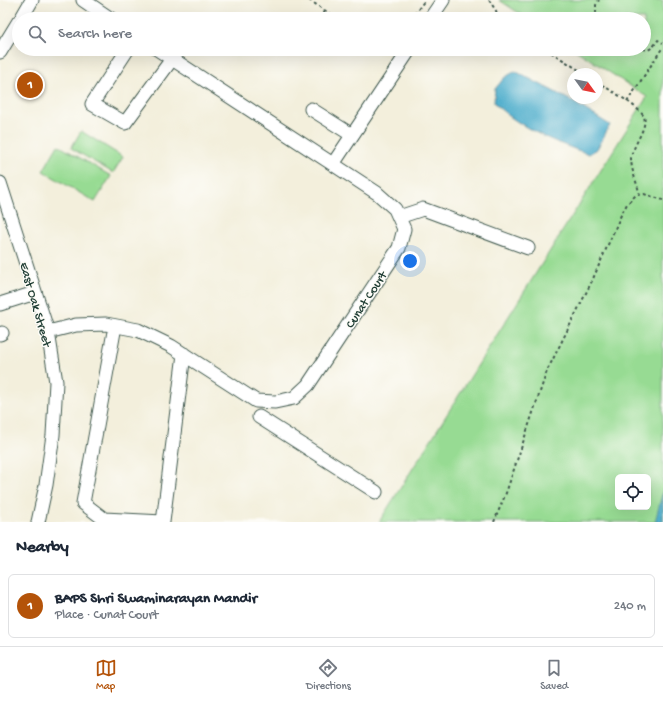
<!DOCTYPE html>
<html lang="en">
<head>
<meta charset="utf-8">
<style>
  :root { --surface:#fff; --page:#f2f2f3; --text:#1f2937; --muted:#747a83; --line:#e0e1e3; --accent:#b45309 }
  body { margin:0; font-family:"Gochi Hand",sans-serif; background:var(--page); color:var(--text) }
  .controls { position:absolute; right:12px; bottom:12px; display:grid; overflow:hidden; border-radius:6px; box-shadow:0 4px 16px #0002 }
  .controls button { width:36px; height:36px; display:grid; place-items:center; padding:0; border:0; border-bottom:1px solid var(--line); background:var(--surface); color:var(--text); font:20px sans-serif }
  .compass { position:absolute; left:567px; top:68px; width:36px; height:36px; border-radius:50%; background:var(--surface); box-shadow:0 4px 16px #0002; rotate:123deg }
  .you { position:absolute; left:410px; top:261px; width:14px; height:14px; margin:-10px; border:3px solid #fff; border-radius:50%; background:#1a73e8; box-shadow:0 0 0 6px #1a73e833 }
  .badge { display:grid; place-items:center; width:26px; height:26px; border-radius:50%; background:var(--accent); color:#fff; font-size:13px; font-weight:700 }
  .pin { position:absolute; translate:-50% -50%; border:2px solid #fff; box-shadow:0 1px 4px #0006 }
  .list { margin:0; padding:0; list-style:none }
  h2 { display:flex; justify-content:space-between; align-items:center; height:52px; margin:0; padding:0 16px; font-size:17px }
  h2 small { font-size:13px; font-weight:400; color:var(--muted) }
  .list li { display:grid; grid-template-columns:26px 1fr auto; gap:12px; align-items:center; box-sizing:border-box; height:64px; margin:0 8px 8px; padding:0 8px; border:1px solid var(--line); border-radius:6px }
  .list b { display:block; font-size:15px; white-space:nowrap }
  .list p { margin:0; font-size:13px; white-space:nowrap; color:var(--muted) }
  .list em { font-size:13px; font-style:normal; color:var(--muted) }
  .icon { flex:none; width:22px; height:22px; fill:none; stroke:currentColor; stroke-width:2; stroke-linecap:round; stroke-linejoin:round }
  .map { position:relative; flex:none; width:663px; height:522px; overflow:hidden }
  .search { position:absolute; background:var(--surface); box-shadow:0 4px 16px #0002; left:12px; right:12px; top:12px; height:44px; display:flex; align-items:center; gap:10px; box-sizing:border-box; padding:0 14px; border-radius:22px; color:var(--muted); font-size:15px }
  .sheet { height:124px; background:var(--surface) }
  nav { display:flex; justify-content:space-around; align-items:center; box-sizing:border-box; height:56px; border-top:1px solid var(--line); background:var(--surface); font-size:11px; color:var(--muted) }
  nav a { display:grid; justify-items:center; gap:2px }
  nav .on { color:var(--accent) }
  .map>svg:first-child { display:block }
  .green { fill:#97db93; stroke:#5b8c64; fill-rule:evenodd }
  .water { fill:#4dadcc; stroke:#367580 }
  .lines { fill:none; stroke-linecap:round; stroke-linejoin:round }
  .minor-casing { stroke:#3f584d; stroke-width:15 }
  .path { stroke:#3f584d; stroke-width:2; stroke-dasharray:3 3; stroke-linecap:butt }
  .minor { stroke:#fff; stroke-width:13 }
  .labels { text-anchor:middle; stroke-width:3; stroke-linejoin:round; paint-order:stroke }
  .street-label { font-size:13px; fill:#1f3d34; stroke:#fdfcf7 }
</style>
</head>
<body>
<div class="map">
<svg width="663" height="522" viewBox="0 0 663 522">
  <rect width="100%" height="100%" fill="#fdfcf7"/>
  <filter id="ink" filterUnits="userSpaceOnUse"><feTurbulence type="fractalNoise" baseFrequency=".025" numOctaves="2"/><feDisplacementMap in="SourceGraphic" scale="8" xChannelSelector="R" yChannelSelector="G"/><feConvolveMatrix kernelMatrix="1 2 1 2 8 2 1 2 1" color-interpolation-filters="sRGB"/></filter>
  <filter id="wash" filterUnits="userSpaceOnUse"><feTurbulence type="fractalNoise" baseFrequency=".012" numOctaves="4" result="noise"/><feDisplacementMap in="SourceGraphic" scale="16" xChannelSelector="R" yChannelSelector="G"/><feGaussianBlur stdDeviation="0.9" result="paint"/><feColorMatrix in="noise" values="0 0 0 0 0 0 0 0 0 0 0 0 0 0 0 0 0 1.4 0 .05"/><feComposite in="paint" operator="in"/></filter>
  <g filter="url(#wash)">
    <rect width="100%" height="100%" fill="#f3efdc"/>
    <path class="green" d="M499,0H663V522H379L647,97L574,49H644V19H528ZM618,477H648V507H618Z
      M81,131L123,157L113,173L71,148Z
      M58,145L111,176L95,202L43,171Z"/>
    <path class="water" d="M515,71L570,100L610,125L597,149L589,154C556,143 519,128 494,103L495,89L504,78Z
      M663,491V522H655Z"/>
  </g>
  <g filter="url(#ink)">
    <g class="lines">
      <defs>
        <path id="minor" d="M83,0L111,19
          M21,19L32,0
          M430,19L443,0
          M128,49L92,104L125,123L172,59
          M0,52L19,21
          M311,109L352,135
          M333,164L410,49
          M0,183L48,332L56,382L53,435L46,485L38,522
          M399,217L423,209L528,248
          M0,304L35,293
          M115,326L83,503L104,519L163,522L184,354
          M48,332L76,325L106,324L138,330L171,346L256,401L275,402L294,398L308,385L399,248L404,229L395,209L377,193L157,49
          M0,334L2,333
          M259,417L376,492"/>
      </defs>
      <use href="#minor" class="minor-casing"/>
      <path class="path" d="M309,0L338,19
        M489,0L498,14L502,19
        M321,19L325,11
        M411,19L425,0
        M596,19V5L599,0
        M546,49L585,74
        M643,49L648,50L653,47L658,40L663,43
        M597,82C608,89 639,106 644,117C648,127 632,147 631,158C631,170 637,183 640,195
        M627,102L663,47
        M494,522L506,493L547,371L592,281L621,215L627,204L636,195L644,194L663,200"/>
      <use href="#minor" class="minor"/>
    </g>
  </g>
  <g class="labels">
    <g class="street-label">
      <text transform="translate(365 299) rotate(-57)" y="5">Cunat Court</text>
      <text transform="translate(37 304) rotate(74)" y="5">East Oak Street</text>
    </g>
  </g>
</svg>
<div class="controls">
<button><svg class="icon" aria-label="locate" viewBox="0 0 24 24"><circle cx="12" cy="12" r="6"/><path d="M12 2v4M12 18v4M2 12h4M18 12h4"/></svg></button>
</div>
<svg class="compass" viewBox="-18 -18 36 36"><path d="M0-13l5 13h-10z" fill="#e53935"/><path d="M0 13l5-13h-10z" fill="#747a83"/></svg>
<div class="you"></div>
<div class="pin badge" style="left:30px;top:85px">1</div>
<div class="search"><svg class="icon" aria-label="search" viewBox="0 0 24 24"><circle cx="10" cy="10" r="6"/><path d="M15 15l6 6"/></svg>Search here</div>
</div>
<section class="sheet">
<h2>Nearby<small></small></h2>
<ul class="list">
<li><span class="badge">1</span><div><b>BAPS Shri Swaminarayan Mandir</b><p>Place · Cunat Court</p></div><em>240 m</em></li>
</ul>
</section>
<nav>
<a class="on"><svg class="icon" aria-label="map" viewBox="0 0 24 24"><path d="M3 6l6-2 6 2 6-2v14l-6 2-6-2-6 2zM9 4v14M15 6v14"/></svg>Map</a>
<a><svg class="icon" aria-label="directions" viewBox="0 0 24 24"><path d="M12 3l9 9-9 9-9-9zM9 14v-3h6M13 9l2 2-2 2"/></svg>Directions</a>
<a><svg class="icon" aria-label="saved" viewBox="0 0 24 24"><path d="M7 4h10v16l-5-4-5 4z"/></svg>Saved</a>
</nav>
</body>
</html>
